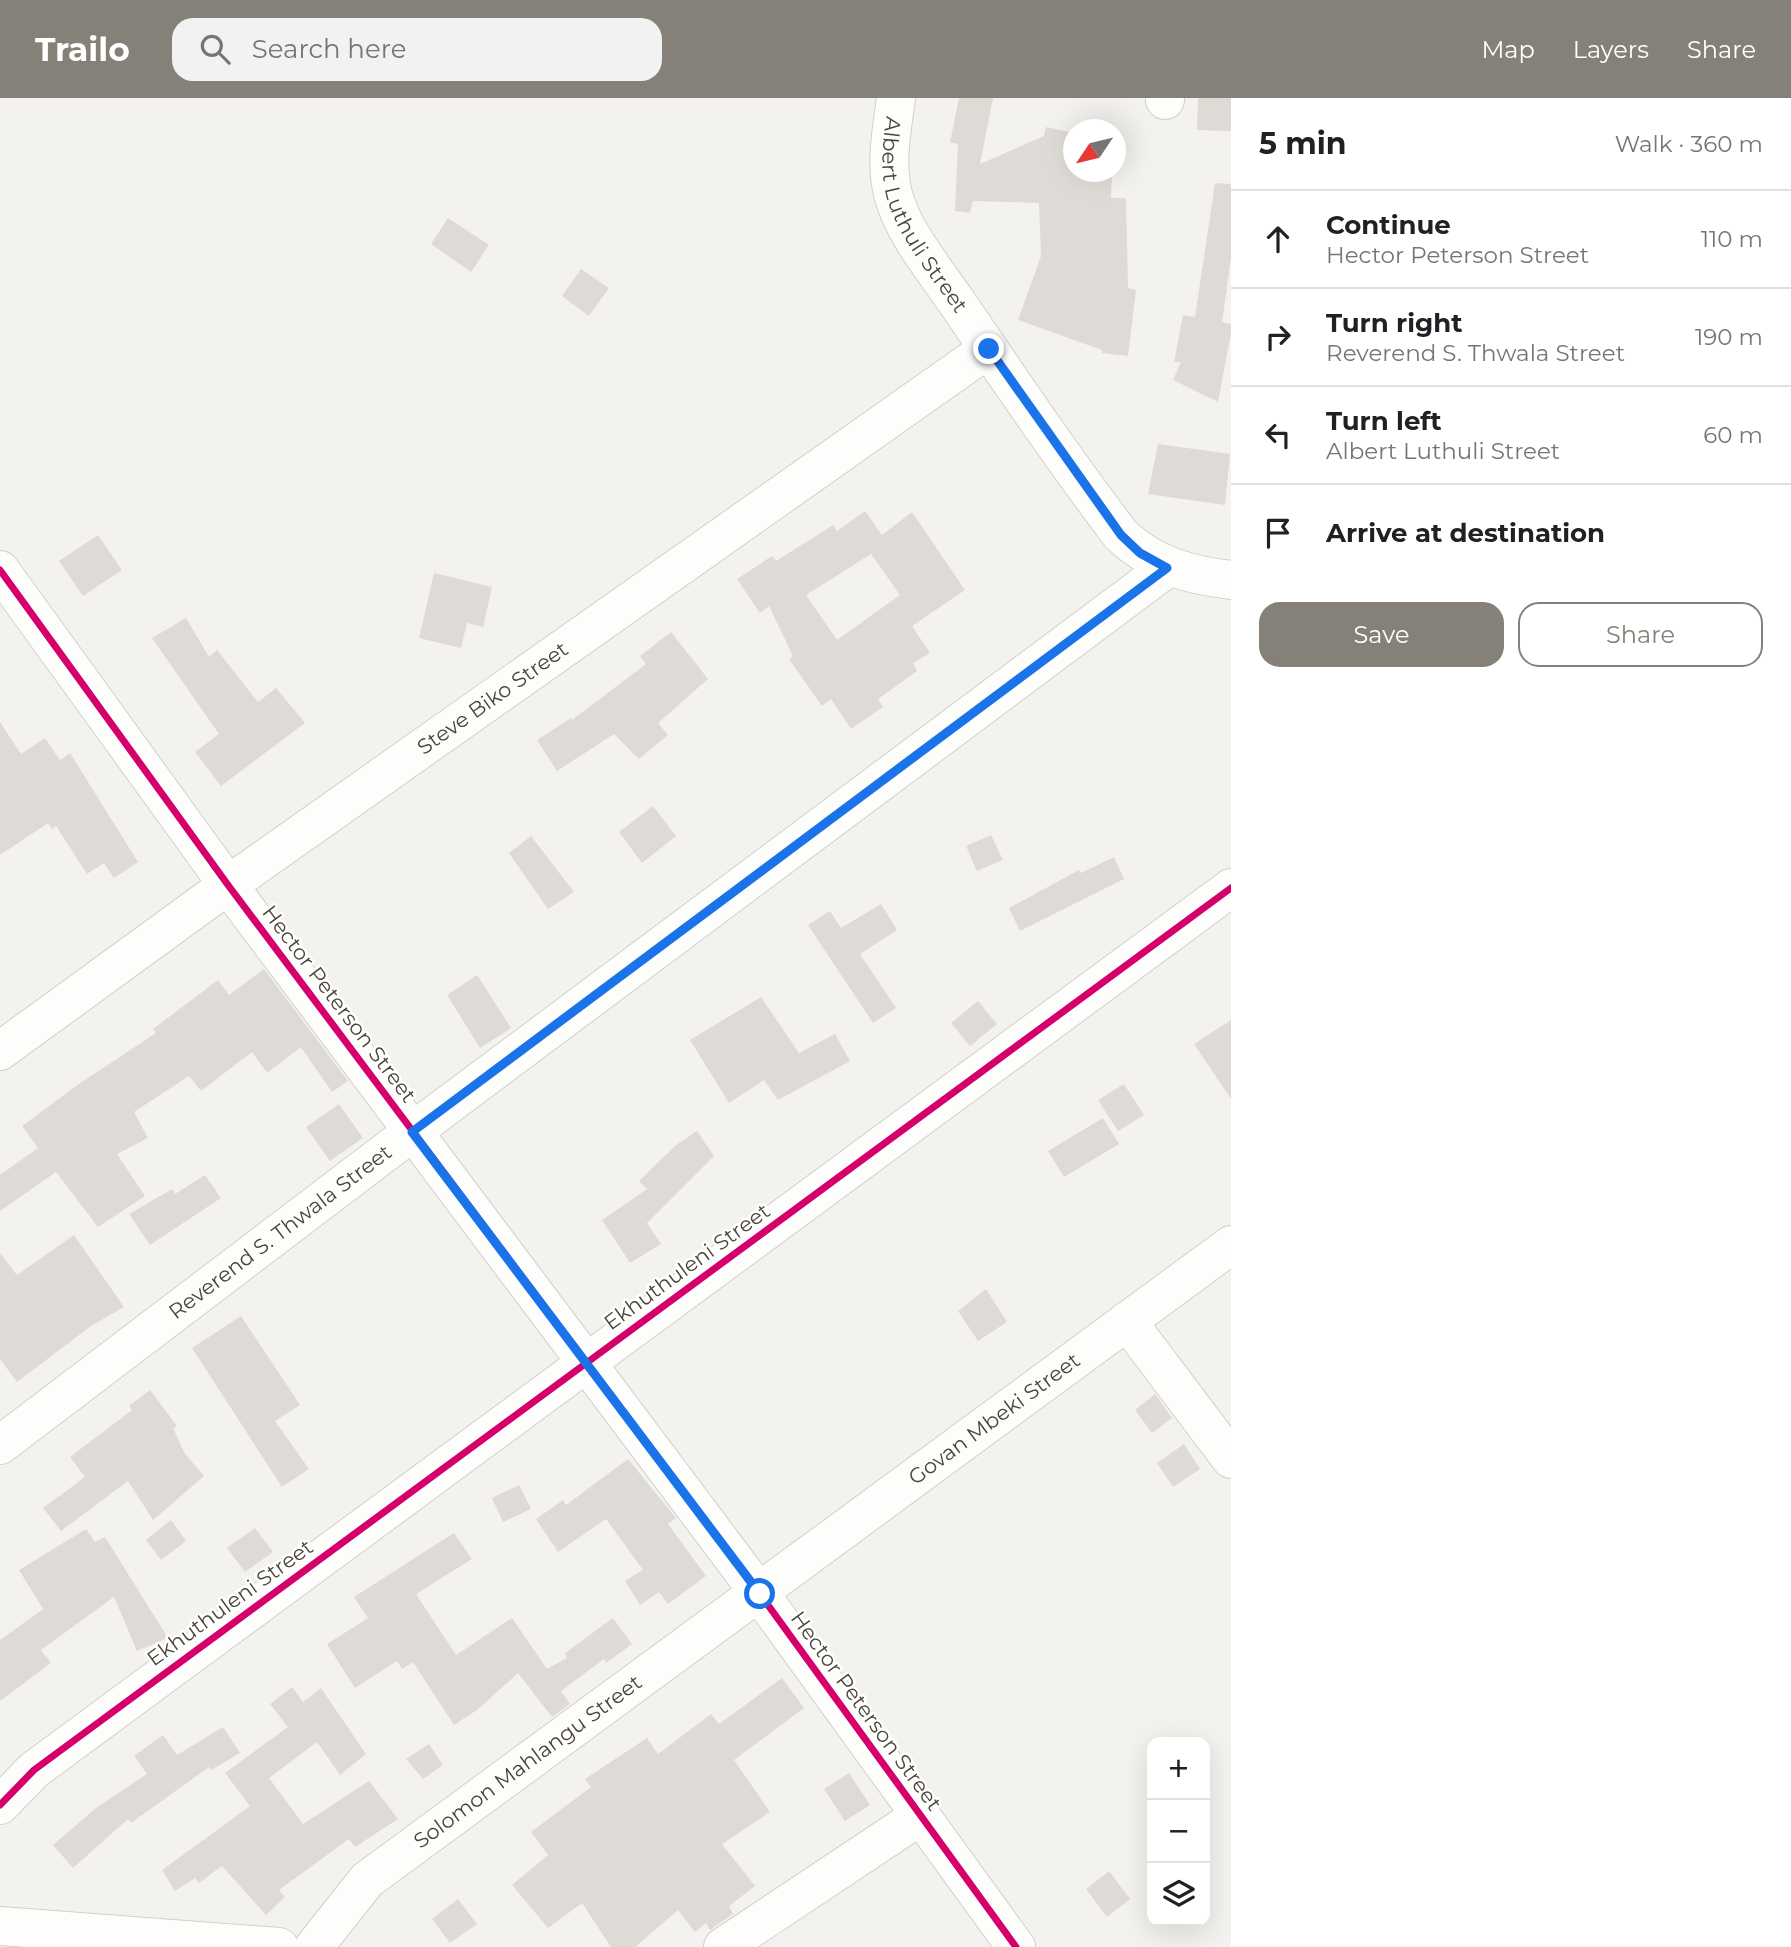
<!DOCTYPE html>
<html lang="en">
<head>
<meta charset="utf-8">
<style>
  :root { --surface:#fff; --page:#f2f2f2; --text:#202124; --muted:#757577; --line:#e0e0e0; --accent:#868178 }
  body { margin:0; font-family:Montserrat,sans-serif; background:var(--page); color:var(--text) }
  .controls { position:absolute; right:21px; bottom:21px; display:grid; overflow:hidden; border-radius:14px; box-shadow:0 7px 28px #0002 }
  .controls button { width:63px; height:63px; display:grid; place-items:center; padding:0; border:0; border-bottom:2px solid var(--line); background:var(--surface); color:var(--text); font:35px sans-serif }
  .compass { position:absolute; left:1063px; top:21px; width:63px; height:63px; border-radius:50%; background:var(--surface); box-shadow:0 7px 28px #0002; rotate:235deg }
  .stop { position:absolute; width:21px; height:21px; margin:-16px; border:5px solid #1a73e8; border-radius:50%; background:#fff }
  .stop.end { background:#1a73e8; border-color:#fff; box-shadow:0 2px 7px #0008 }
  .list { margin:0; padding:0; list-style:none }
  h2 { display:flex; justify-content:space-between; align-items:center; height:91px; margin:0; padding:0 28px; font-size:30px }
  h2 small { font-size:23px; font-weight:400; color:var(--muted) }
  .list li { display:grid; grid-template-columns:46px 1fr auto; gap:21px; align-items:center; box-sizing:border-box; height:98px; padding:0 28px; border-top:2px solid var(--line) }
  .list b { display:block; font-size:26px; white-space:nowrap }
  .list p { margin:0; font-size:23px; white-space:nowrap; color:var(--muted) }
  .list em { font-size:23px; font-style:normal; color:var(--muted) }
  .actions { display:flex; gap:14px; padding:21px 28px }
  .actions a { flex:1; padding:16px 0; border:2px solid var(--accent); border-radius:21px; text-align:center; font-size:24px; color:var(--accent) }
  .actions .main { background:var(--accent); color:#fff }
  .icon { flex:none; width:38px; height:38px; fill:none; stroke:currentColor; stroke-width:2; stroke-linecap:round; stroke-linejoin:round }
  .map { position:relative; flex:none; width:1231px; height:1849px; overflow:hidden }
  header { display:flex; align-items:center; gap:42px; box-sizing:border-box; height:98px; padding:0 35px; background:var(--accent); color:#fff }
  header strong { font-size:33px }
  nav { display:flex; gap:38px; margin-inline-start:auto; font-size:24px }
  .search { width:490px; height:63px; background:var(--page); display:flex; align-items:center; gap:18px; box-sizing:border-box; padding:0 24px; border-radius:21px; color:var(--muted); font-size:26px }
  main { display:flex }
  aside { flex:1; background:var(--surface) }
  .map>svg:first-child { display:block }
  .building { fill:#dedbd6; fill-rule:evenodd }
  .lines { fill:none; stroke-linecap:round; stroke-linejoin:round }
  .minor-casing { stroke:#d2d0cb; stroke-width:40 }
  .minor { stroke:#fdfdfc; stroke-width:38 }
  .cycleway-casing { stroke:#fff; stroke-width:11 }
  .cycleway { stroke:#d6006c; stroke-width:7 }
  .route { stroke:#1a73e8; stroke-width:9 }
  .labels { text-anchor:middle; stroke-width:5; stroke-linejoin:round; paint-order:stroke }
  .street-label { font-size:21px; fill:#4b4439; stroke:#fff }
</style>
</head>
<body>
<header>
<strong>Trailo</strong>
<div class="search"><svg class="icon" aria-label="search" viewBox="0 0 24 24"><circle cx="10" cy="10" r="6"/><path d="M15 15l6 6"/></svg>Search here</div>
<nav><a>Map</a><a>Layers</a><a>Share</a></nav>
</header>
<main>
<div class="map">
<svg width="1231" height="1849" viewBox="0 0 1231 1849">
  <rect width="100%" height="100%" fill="#f4f2ee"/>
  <path class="building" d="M959,0H993L980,66L1044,38L1046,29L1074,35V74H1112L1111,100H1126L1128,190L1136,192L1128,258L1102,255V252L1018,222L1041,158L1039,105L973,103L970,115L955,113L958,46L950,44Z
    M1198,0H1231V33L1197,32Z
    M1215,85L1231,86V160L1222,224L1231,226V235L1218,304L1173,282L1181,264H1174L1183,217L1195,219Z
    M448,120L489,147L471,174L431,146Z
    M581,171L609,190L589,218L562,198Z
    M1158,346L1230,356L1225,407L1148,396Z
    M865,413L882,437L912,414L965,492L912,528L930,555L913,565L917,573L878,601L883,609L851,631L831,601L822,608L789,561L793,558L769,508L760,515L737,481L772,458L776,463L833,427L837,433ZM871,456L900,497L837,542L806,497Z
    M98,437L122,472L83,498L59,463Z
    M434,475L492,489L483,529L467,525L461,550L419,540Z
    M186,520L209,559L217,552L258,604L276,590L305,625L221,688L195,654L219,636L152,540Z
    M671,534L708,581L658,625L668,637L639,661L614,636L557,673L537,642L571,620L572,622L646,566L640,558Z
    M0,624L21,656L45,640L60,662L70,655L138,764L114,780L104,765L87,776L56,728L52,731L48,725L0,757Z
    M653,708L676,738L642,765L619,734Z
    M991,737L1003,762L977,773L966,748Z
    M531,738L574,794L548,811L509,755Z
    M1114,759L1124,781L1020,833L1009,810L1079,772L1081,775Z
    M881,806L897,832L860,856L896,910L873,925L808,827L830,813L841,830Z
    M264,871L348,983L332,994L301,949L267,975L252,954L201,993L189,978L134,1014L148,1040L117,1056L145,1098L98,1129L56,1074L0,1113V1077L38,1050L22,1028L79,986L156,935L153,931L218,882L229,897Z
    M477,877L511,930L480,950L447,897Z
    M761,899L799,955L835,936L850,963L778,1002L764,982L729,1005L690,942Z
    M978,903L997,926L970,948L951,925Z
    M1231,922V1001L1194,946Z
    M1124,986L1144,1017L1118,1033L1098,1002Z
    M339,1006L363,1040L330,1063L306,1029Z
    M1103,1020L1119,1046L1064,1079L1048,1053Z
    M697,1033L714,1058L647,1125L661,1146L630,1165L602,1122L647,1091L639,1083L676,1047Z
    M205,1077L221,1100L150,1147L129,1116L172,1091L175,1096Z
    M74,1137L124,1209L91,1228L17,1284L0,1261V1155L17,1177Z
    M986,1191L1007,1224L978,1243L958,1213Z
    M241,1218L300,1307L275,1323L309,1371L282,1389L192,1250Z
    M150,1292L177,1328L173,1330L185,1356L204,1378L153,1422L128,1383L61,1433L43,1410L85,1379L70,1359L132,1312L129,1308Z
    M1155,1296L1172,1320L1152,1335L1135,1312Z
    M1184,1346L1200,1371L1173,1389L1157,1365Z
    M628,1361L676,1420L668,1426L706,1478L668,1506L659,1494L640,1507L625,1483L643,1472L606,1421L558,1454L536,1421L563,1402L566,1407Z
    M519,1387L531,1411L503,1424L492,1400Z
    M171,1422L186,1443L161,1462L146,1442Z
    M255,1430L273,1454L245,1474L227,1450Z
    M86,1431L95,1444L105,1439L168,1540L137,1553L114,1499L41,1552L51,1565L0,1603V1542L43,1511L19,1472Z
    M454,1435L472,1461L416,1496L456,1557L512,1520L547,1571L567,1560L565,1555L613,1520L632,1546L606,1565L604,1561L561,1593L570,1606L552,1619L518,1575L477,1612L454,1627L413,1564L402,1571L397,1563L355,1590L327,1546L368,1520L354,1499Z
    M782,1580L804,1610L734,1662L770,1714L722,1746L755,1788L729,1808L733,1816L710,1832L706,1825L695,1834L678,1812L635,1849H611L582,1805L548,1830L512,1787L548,1757L531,1734L591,1689L585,1681L647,1640L658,1656L711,1616L719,1626Z
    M292,1589L303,1604L321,1590L366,1656L340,1677L317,1644L269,1680L303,1726L369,1683L398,1721L355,1749L349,1741L279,1792L285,1799L266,1817L222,1768L199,1785L195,1780L175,1793L162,1772L250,1708L225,1675L288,1629L270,1606Z
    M223,1629L240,1655L211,1672L209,1669L131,1725L128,1721L73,1770L53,1747L96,1710L147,1676L134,1658L163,1637L177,1657Z
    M429,1646L443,1667L423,1681L406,1661Z
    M849,1675L870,1707L845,1723L824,1691Z
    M1109,1773L1130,1801L1107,1819L1086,1791Z
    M458,1801L477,1826L450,1845L432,1821Z"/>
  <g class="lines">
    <defs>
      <g id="minor">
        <path id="s1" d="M896,0C892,31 885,64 893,96C903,135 935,172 958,206C1011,284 1064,362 1121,437C1153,467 1188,477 1231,482"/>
        <path d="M1165,2V0"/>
        <path d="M0,472L228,787L760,1496L1016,1849"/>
        <path id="s2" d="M0,953L228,787L988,251"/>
        <path d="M1127,1223L1231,1361"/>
        <path id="s3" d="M0,1347L412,1034L1167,470"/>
        <path d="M0,1707L34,1672L1231,790"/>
        <path d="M0,1828L279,1849"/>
        <path id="s4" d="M314,1849L367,1782L1231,1147"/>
        <path d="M723,1849L920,1718"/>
      </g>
    </defs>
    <use href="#minor" class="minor-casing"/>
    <use href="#minor" class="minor"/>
    <defs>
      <path id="cycleway" d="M0,472L228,787L760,1496L1016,1849
        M0,1707L34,1672L1231,790"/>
    </defs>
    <use href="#cycleway" class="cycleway-casing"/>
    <use href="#cycleway" class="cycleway"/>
  </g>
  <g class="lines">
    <path class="route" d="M760,1496L412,1034L1167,470L1140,455L1121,437L989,251"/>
  </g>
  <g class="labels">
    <g class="street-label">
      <text dy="7" stroke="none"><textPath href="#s1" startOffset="126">Albert Luthuli Street</textPath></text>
      <text dy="7" stroke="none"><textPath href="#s2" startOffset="606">Steve Biko Street</textPath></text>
      <text transform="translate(339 906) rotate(53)" y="7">Hector Peterson Street</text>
      <text dy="7" stroke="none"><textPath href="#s3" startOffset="352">Reverend S. Thwala Street</textPath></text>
      <text transform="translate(687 1169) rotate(-36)" y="7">Ekhuthuleni Street</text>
      <text dy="7" stroke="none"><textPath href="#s4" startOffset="864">Govan Mbeki Street</textPath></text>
      <text transform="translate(230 1505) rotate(-36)" y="7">Ekhuthuleni Street</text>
      <text transform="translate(866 1613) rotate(54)" y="7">Hector Peterson Street</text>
      <text dy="7" stroke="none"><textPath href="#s4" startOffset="285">Solomon Mahlangu Street</textPath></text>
    </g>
  </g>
</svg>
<div class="controls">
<button>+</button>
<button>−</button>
<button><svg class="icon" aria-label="layers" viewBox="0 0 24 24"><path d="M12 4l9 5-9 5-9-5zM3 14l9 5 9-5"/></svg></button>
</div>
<svg class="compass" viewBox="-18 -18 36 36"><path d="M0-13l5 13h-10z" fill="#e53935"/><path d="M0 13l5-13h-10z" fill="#757577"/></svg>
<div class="stop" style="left:760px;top:1496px"></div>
<div class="stop end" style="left:989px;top:251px"></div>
</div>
<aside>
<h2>5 min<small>Walk · 360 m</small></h2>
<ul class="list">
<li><svg class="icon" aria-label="ahead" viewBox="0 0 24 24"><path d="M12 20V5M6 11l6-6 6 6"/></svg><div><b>Continue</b><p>Hector Peterson Street</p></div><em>110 m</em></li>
<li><svg class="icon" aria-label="right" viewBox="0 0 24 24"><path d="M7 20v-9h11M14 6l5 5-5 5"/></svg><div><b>Turn right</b><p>Reverend S. Thwala Street</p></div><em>190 m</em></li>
<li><svg class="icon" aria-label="left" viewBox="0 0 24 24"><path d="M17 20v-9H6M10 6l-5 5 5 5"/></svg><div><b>Turn left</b><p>Albert Luthuli Street</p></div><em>60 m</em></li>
<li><svg class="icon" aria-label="arrive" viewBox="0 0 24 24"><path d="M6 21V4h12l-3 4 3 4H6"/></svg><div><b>Arrive at destination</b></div></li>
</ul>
<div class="actions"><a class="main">Save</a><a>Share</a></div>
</aside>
</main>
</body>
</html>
